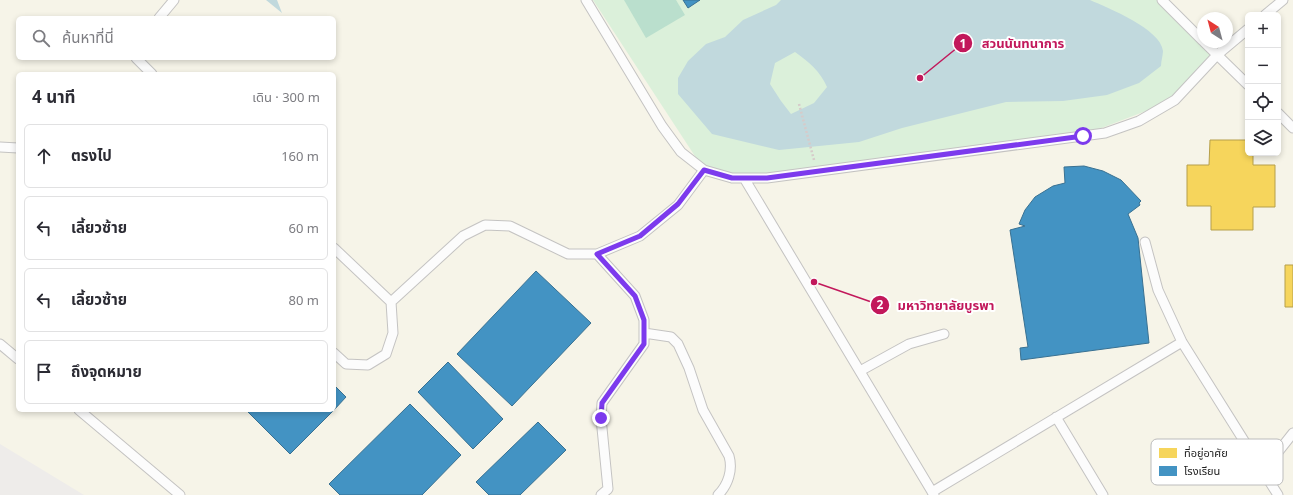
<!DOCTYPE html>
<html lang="th">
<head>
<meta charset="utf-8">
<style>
  :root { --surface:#fff; --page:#f7f7f7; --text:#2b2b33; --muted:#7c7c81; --line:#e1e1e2 }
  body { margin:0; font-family:"Noto Sans","Noto Sans Thai",sans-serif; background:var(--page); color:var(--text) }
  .controls { position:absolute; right:12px; top:12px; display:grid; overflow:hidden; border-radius:6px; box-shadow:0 2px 6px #0003 }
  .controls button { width:36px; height:36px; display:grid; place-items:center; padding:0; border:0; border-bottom:1px solid var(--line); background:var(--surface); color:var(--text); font:20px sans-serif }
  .compass { position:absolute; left:1197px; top:12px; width:36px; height:36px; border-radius:50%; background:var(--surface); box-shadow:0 2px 6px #0003; rotate:324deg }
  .stop { position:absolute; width:12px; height:12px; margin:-9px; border:3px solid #7c3aed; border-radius:50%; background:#fff }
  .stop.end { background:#7c3aed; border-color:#fff; box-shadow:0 1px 4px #0008 }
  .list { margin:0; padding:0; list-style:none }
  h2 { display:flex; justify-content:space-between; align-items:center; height:52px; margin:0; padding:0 16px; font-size:17px }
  h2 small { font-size:13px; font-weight:400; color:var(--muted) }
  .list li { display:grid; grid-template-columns:26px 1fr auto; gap:12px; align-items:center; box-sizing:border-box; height:64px; margin:0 8px 8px; padding:0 8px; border:1px solid var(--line); border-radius:6px }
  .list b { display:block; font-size:15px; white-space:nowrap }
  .list em { font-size:13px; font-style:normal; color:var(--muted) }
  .icon { flex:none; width:22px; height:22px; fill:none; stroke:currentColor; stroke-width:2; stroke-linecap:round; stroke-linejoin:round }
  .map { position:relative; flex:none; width:1293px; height:495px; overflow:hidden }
  .search { position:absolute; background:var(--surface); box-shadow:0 2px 6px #0003; left:16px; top:16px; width:320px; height:44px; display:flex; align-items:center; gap:10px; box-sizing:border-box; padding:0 14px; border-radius:6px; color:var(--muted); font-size:15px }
  .panel { position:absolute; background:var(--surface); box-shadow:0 2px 6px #0003; left:16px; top:72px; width:320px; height:340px; border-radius:6px }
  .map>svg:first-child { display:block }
  .education { fill:#f6f4e8; fill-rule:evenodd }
  .park { fill:#dbf0da }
  .pitch { fill:#badfcd }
  .water { fill:#c1d9dd; fill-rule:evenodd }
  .homes { fill:#f6d55c; stroke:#b69f4a }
  .schools { fill:#4393c3; stroke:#397192 }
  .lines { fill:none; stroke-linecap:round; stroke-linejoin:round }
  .service-casing { stroke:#c4c3c2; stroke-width:11 }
  .path { stroke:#d6cbca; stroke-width:2.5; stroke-dasharray:2 2; stroke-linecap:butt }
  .service { stroke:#fcfcfc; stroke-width:9 }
  .route { stroke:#7c3aed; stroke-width:5 }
  .key { fill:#fff; stroke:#bcbcbc; stroke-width:1 }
  .key-label { font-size:11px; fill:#212121 }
  .leader { fill:none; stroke:#c2185b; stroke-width:1.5 }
  .callout-dot { fill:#c2185b; stroke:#fff; stroke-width:1.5 }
  .mark-label { font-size:12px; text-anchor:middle; font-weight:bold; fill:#fff }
  .callout-label { font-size:13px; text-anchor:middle; font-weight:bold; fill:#c2185b; stroke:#fff; stroke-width:4; stroke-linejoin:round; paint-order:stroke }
</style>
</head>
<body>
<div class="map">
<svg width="1293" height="495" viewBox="0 0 1293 495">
  <rect width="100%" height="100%" fill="#eeecea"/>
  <path class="education" d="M0,0H1293V495H84L0,444ZM1248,15H1278V153H1248ZM18,18H334V58H18ZM1203,18H1227V42H1203ZM18,74H334V410H18Z"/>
  <path class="park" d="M593,0H1162L1217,55L1175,100L1083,135L767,178L704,170Z"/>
  <path class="pitch" d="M624,0H676L685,15L646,38Z"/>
  <path class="water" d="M266,0H277L282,13Z
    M781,0H1090C1108,8 1161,29 1163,51C1163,55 1161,61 1161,66L1139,83L1107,95L1063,101L1006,102L902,128L859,142L779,150L712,134L678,94V78L688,61L706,44L725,37L743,20L776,5ZM795,52C809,62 820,71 827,87L814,103L791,114L781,101L770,84L775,63Z"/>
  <path class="homes" d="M1210,140H1248V153H1253V165H1275V207H1253V230H1211V206H1187V165H1209Z
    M1285,265H1293V307H1285Z"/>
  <path class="schools" d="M683,0H700L688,8Z
    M1084,166L1103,171L1121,180L1141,201L1139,203L1140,205L1128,214L1138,238L1149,343L1021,360L1020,348L1028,347L1010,230L1025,226L1019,224L1025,210L1035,197L1053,186L1065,183L1064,167Z
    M536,271L591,323L512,406L457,354Z
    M448,362L503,419L473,449L418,392Z
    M334,385L346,397L334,410Z
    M410,404L461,455L422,495H340L329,484Z
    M246,410H334L290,454Z
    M538,422L566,450L520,495H489L476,482Z"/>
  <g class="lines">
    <defs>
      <path id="service" d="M586,0L662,126L681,152L704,170L732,178H767L1105,133L1139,121L1175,100L1217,55L1248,29
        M1162,0L1203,41
        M1265,15L1283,0
        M159,18L174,0
        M1204,42L1248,85
        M136,58L152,74
        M1278,113L1293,128
        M0,147L18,148
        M744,178L934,495
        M1145,242L1158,290L1182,342L1278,495
        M334,248L391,302L393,333L386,354L368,365L346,364L334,353
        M597,254L635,296L644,320V344L602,403L601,418L608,489L601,495
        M391,302L463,236L485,225L510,226L568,254H597L640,236L678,205L704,170
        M644,333L671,337L678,344L689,368L703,410L729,456C733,470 728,485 718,495
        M0,344L18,359
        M860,371L909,344L944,334
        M79,410L180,495
        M1056,417L1103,495
        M1263,471L1293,433
        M932,492L1182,342"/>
    </defs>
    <use href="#service" class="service-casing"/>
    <path class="path" d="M799,104L814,160"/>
    <use href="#service" class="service"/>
  </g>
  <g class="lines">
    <path class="route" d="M601,418L602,403L644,344V320L635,296L597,254L640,236L678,204L704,170L732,178H767L1083,136"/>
  </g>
  <rect x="1151" y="439" width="132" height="46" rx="6" class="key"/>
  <rect x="1159" y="448" width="18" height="10" fill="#f6d55c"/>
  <rect x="1159" y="466" width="18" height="10" fill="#4393c3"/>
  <g class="key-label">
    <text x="1184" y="457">ที่อยู่อาศัย</text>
    <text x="1184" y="475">โรงเรียน</text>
  </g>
  <path class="leader" d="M920 78L963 43M814 282L880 305"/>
  <g class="callout-dot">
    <circle cx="920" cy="78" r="4"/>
    <circle cx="814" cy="282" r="4"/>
    <circle cx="963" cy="43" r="10"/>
    <circle cx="880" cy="305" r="10"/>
  </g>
  <g class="mark-label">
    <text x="963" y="48">1</text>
    <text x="880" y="309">2</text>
  </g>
  <g class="callout-label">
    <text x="1023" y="48">สวนนันทนาการ</text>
    <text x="946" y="310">มหาวิทยาลัยบูรพา</text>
  </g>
</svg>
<div class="controls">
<button>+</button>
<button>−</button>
<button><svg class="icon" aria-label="locate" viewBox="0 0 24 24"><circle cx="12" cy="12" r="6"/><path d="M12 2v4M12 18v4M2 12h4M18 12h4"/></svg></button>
<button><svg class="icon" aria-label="layers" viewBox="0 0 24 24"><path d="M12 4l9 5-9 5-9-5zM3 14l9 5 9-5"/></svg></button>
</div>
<svg class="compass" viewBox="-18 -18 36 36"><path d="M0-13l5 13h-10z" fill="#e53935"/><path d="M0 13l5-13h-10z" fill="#7c7c81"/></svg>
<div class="stop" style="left:1083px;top:136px"></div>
<div class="stop end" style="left:601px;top:418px"></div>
<div class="search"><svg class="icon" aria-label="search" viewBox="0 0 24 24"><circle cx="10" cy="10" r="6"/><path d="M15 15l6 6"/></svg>ค้นหาที่นี่</div>
<section class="panel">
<h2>4 นาที<small>เดิน · 300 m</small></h2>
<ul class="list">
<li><svg class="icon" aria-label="ahead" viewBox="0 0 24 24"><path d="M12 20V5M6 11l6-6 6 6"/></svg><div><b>ตรงไป</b></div><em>160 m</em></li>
<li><svg class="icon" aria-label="left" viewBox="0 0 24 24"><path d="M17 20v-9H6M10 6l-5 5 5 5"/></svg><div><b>เลี้ยวซ้าย</b></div><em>60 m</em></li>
<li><svg class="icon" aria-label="left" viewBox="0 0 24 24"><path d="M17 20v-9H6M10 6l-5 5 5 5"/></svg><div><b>เลี้ยวซ้าย</b></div><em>80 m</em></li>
<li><svg class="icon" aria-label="arrive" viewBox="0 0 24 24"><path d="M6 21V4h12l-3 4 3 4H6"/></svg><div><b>ถึงจุดหมาย</b></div></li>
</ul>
</section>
</div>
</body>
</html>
